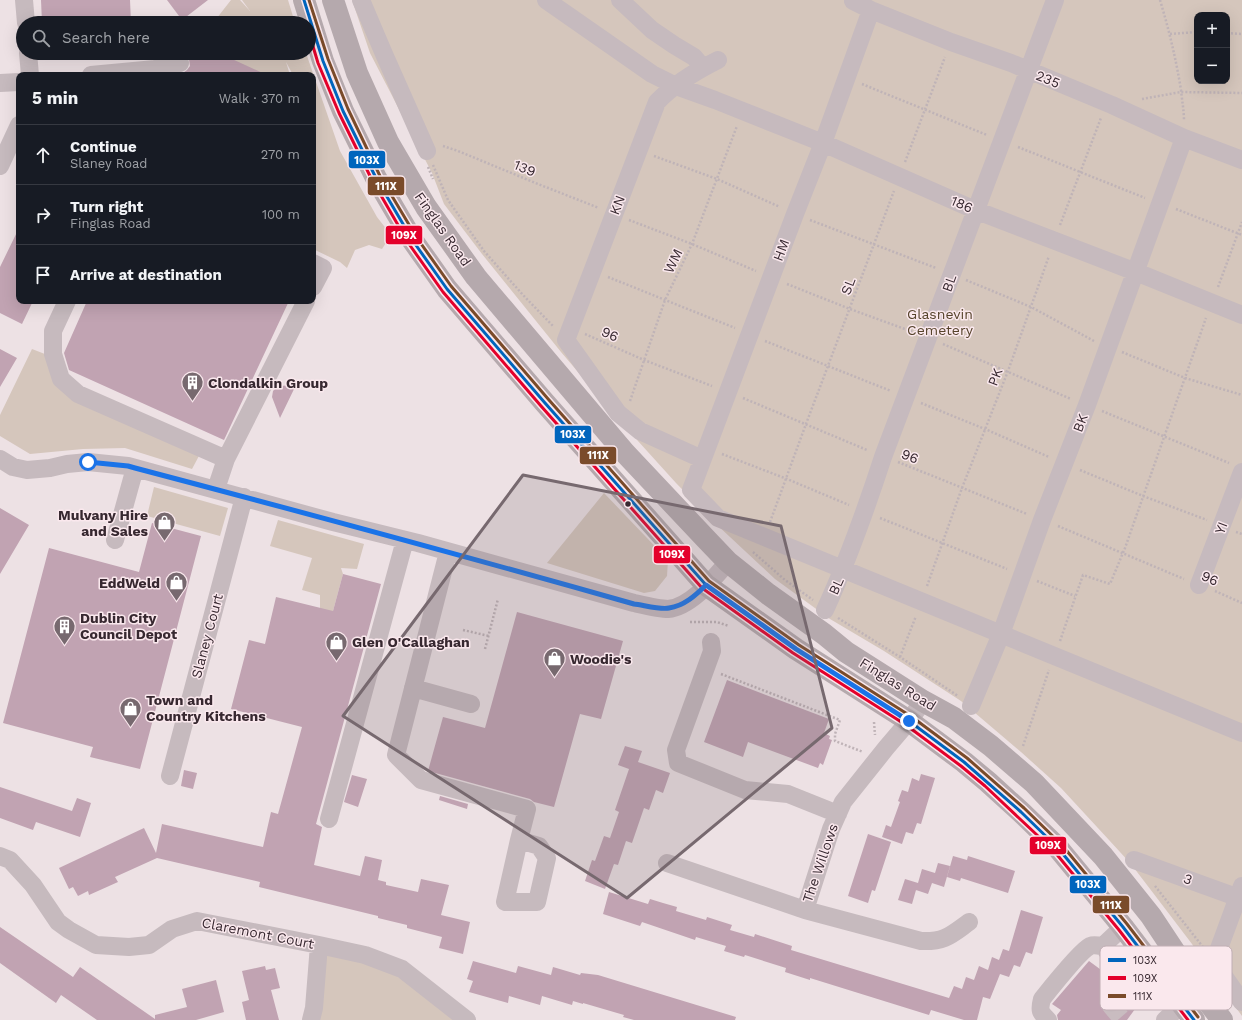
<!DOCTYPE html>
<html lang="en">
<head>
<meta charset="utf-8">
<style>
  :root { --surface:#171b24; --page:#242831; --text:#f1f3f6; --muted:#9ea1a6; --line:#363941 }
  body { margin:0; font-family:"Work Sans",sans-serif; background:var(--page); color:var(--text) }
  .controls { position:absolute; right:12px; top:12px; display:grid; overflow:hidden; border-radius:8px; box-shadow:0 4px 16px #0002 }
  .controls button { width:36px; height:36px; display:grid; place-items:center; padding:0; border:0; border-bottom:1px solid var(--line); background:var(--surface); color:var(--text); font:20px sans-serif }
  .stop { position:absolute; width:12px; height:12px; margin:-9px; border:3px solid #1a73e8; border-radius:50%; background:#fff }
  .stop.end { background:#1a73e8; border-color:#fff; box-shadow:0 1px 4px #0008 }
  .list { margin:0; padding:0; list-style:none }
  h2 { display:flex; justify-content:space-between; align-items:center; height:52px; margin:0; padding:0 16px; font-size:17px }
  h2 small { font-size:13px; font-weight:400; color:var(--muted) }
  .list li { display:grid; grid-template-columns:26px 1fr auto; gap:12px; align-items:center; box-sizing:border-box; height:60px; padding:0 16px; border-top:1px solid var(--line) }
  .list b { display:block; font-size:15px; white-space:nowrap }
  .list p { margin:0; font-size:13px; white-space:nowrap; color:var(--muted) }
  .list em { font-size:13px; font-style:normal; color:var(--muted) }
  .icon { flex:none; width:22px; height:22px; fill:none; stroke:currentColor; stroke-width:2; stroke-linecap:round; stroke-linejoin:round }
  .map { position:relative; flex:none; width:1242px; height:1020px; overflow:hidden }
  .search { position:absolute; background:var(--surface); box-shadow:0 4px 16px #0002; left:16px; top:16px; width:300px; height:44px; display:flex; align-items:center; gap:10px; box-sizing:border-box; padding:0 14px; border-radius:22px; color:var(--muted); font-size:15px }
  .panel { position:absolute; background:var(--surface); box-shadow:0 4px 16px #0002; left:16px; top:72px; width:300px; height:232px; border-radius:8px }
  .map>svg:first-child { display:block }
  .green { fill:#d5c6bc; fill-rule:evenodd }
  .building { fill:#c1a3b2 }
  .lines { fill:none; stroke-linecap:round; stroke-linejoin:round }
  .minor-tunnel { stroke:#c9bcc0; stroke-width:18; stroke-dasharray:18 9; stroke-linecap:butt }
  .path { stroke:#bfb3b7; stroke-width:2.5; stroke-dasharray:2 2; stroke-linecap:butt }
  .minor { stroke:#c6babe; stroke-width:18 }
  .major { stroke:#b5a9ad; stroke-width:22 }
  .bus-1-casing { stroke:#fae8ed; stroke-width:6 }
  .bus-2-casing { stroke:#fae8ed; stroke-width:6 }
  .bus-3-casing { stroke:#fae8ed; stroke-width:6 }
  .bus-1 { stroke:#0065bd; stroke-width:3 }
  .bus-2 { stroke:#e4002b; stroke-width:3 }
  .bus-3 { stroke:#7a4b2a; stroke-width:3 }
  .route { stroke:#1a73e8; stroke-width:5 }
  .marked { fill:#77696f; fill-opacity:0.2; stroke:#77696f; stroke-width:3; stroke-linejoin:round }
  .bus-dot { fill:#372830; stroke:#fae8ed; stroke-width:1.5 }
  .labels { text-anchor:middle; stroke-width:3; stroke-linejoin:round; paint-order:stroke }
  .street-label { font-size:14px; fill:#372830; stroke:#fae8ed }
  .park-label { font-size:14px; fill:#56432b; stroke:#fae8ed }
  .poi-label { font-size:14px; font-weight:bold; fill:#372830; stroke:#fae8ed; text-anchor:start }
  .key { fill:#fae8ed; stroke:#c0aeb4; stroke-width:1 }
  .key-label { font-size:11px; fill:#372830 }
  .line-badge { stroke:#fae8ed; stroke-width:1.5 }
  .badge-label { font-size:11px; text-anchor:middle; font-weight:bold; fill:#fff }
</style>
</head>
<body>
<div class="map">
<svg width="1242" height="1020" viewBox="0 0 1242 1020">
  <rect width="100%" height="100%" fill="#ede1e4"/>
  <path class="green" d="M231,0H240L250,11L242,0H288L295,23H213Z
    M352,0H1242V1016L1213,976L1192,944L1131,864L1109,840L1061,788L1021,752L961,701L884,651L830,619L775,579L715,523L676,483L619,420L561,352L482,254L444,204L432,173L370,53ZM1197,15H1227V81H1197Z
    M219,53H306L340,151L377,217L391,235L382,249L369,245L355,250L347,268L340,262L313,249V75H293L286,62L290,75H249Z
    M32,349L50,356L54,378L200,454L192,469L125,448L83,449L30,454L0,436V415Z
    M154,487L228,508L220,536L147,516Z
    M604,493L668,560L667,576L655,591L644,593L547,563Z
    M278,520L364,544L357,569L341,568L343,574L320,659V595L302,590L312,558L270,546Z
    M320,945L365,956L467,1020H311Z"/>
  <path class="building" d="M41,0H130L131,23H42Z
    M167,0H208L182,20Z
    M192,53H219L267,75H182L183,73L187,70L190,66L189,59Z
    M19,228V301H33L22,324L0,313V267Z
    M87,301H289L224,440L69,370L64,353Z
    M0,349L17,358L0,387Z
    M296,385L280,418L272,397L273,391L277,387L279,386Z
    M0,508L29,525L0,574Z
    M152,523L201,536L140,769L90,757L93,747L3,723L49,548L139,572Z
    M343,574L381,584L316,824L322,827L314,865L360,876L365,856L382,860L378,880L386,882V885L418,892L421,879L449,885L441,915L470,922L463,954L439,948L442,937L407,928V925L378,918V916L259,887L260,882L157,858L115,877L118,882L89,895L88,891L78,896L73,887L69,889L59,868L144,828L156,853L162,824L263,847L271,812L278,814L302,727L231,709L249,640L265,644L276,597L333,611Z
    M517,612L623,641L601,719L580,714L554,807L534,802L530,799L428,771L443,717L485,728Z
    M727,680L829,719L824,733L830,736L829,739L832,740L823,765L820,763L818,768L748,742L743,757L704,742Z
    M625,746L642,751L638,762L670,773L663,793L656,790L649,810L644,808L632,843L626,841L618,865L614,864L605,889L585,881L592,860L595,861L604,836L610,838L619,812L615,810L629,769L618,765Z
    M184,770L197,773L193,789L181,786Z
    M921,774L935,778L921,824L917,823L913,834L906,832L902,844L882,837L886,825L891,827L900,802L898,801L902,790L908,792L912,778L919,781Z
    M352,775L367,779L358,807L344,802Z
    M0,787L72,811L77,798L91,803L80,837L36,822L33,830L0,818Z
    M440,796L468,804L467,809L439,800Z
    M868,834L891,842L875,891L872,890L868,903L848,896Z
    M953,856L967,860L968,856L1015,871L1008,893L961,878L960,881L947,877Z
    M938,863L950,866L944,887L932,883L928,894L916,890L922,869L935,873Z
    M905,879L918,883L912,904L898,900Z
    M609,892L648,904L650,899L663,903L677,907L676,911L706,920L707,917L732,925L730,930L754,937L755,934L792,946L791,950L949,998L954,986L962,989L966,977L974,980L979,966L988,970L992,957L999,960L1003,949L1009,951L1021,910L1043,917L1032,954L1026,952L1020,967L1014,965L1009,977L1000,974L990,999L983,997L977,1020H964L931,1010L929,1015L810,978V980L785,972L786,968L745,955L744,957L724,951L726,946L696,937L695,940L642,922L640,926L603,914Z
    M0,927L73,977L80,967L155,1019V1015L187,1007L182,989L216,980L224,1012L196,1020H97L61,995L56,1003L0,963Z
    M473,961L516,973L518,966L551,975L553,967L580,975L581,973L598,975L736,1017L735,1020H634L623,1017L624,1015L583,1003V1004L573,1001L572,1005L542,996L540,1005L509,996L508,1003L469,992L473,981L467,979Z
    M1089,961L1108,975L1102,987L1100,992V1003L1102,1008L1106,1012L1111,1013L1116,1012L1120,1009L1122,1003V995L1129,980L1130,977L1149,990L1127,1020H1058L1057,1015L1061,1010L1052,1004Z
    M265,966L266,970L275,968L280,988L271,990L279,1020H246L242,1002L249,1000L242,971Z"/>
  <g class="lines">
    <path class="minor-tunnel" d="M1111,1003V1006L1123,1020"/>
    <path class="path" d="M1160,0C1169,30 1176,59 1181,90C1182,101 1184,110 1184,121
      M1227,33L1242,34
      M1170,34L1197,32
      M862,84L987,135
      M1142,99L1181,92L1242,93
      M443,146L458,151L538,184L599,208
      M1018,147L1145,198
      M654,156L717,179L780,207
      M905,162L945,57
      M433,165L448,200L484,251L523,295L553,326
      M428,167L433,179
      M1176,209L1242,235
      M629,220L692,244L756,271
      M810,220L936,268
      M1060,225L1101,118
      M608,277L735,328
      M966,280L1031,307L1094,341
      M787,284L850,309L913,332
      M1218,287L1242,222
      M585,334L644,360L712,386
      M765,341L891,391
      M943,344L1071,399
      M1122,352L1185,378L1242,395
      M743,398L867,450
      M630,401L665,300L692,244L737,126
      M921,403L985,429L1049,457
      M1102,411L1229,463
      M722,454L787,479L849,505
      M898,462L1027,514
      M1080,470L1143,496L1207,520
      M880,518L1007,569
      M770,522L806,424L894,191
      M1058,526L1184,579
      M1236,532L1242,534
      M753,552L785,580L813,600
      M1037,581L1075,596
      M927,586L962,488L1008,371L1049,256
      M1215,591L1242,603
      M838,618L900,657L958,696
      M690,622H717L729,626
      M463,630L489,636
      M1060,641L1083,575L1110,584L1125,548L1206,318
      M485,649L498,599
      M900,657L916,616
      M721,674L840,720L835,734V741L863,752
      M874,722L875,735
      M1023,746L1049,670
      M1155,886L1203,947"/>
    <path class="minor" d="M24,0L26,23
      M361,0L384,54L427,151
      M546,0L652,74L676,86L715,100L823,143L975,210L1136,272L1242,315
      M620,0L652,30L674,45L694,57L699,63L700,69
      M853,1L871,10L951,42L1011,63L1112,105L1184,138L1242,160
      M871,10L823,143L795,214L691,490L718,518L1242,733
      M28,53L30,75
      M91,75L155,69L180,63
      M0,83L19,82
      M0,166L19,125
      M313,263L323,268L313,287
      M67,301L53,331V354L61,379L78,394L226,459
      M0,459L13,467L27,470L50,468L67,464L88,462L128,466L333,522L418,543L634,603C643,605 660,609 668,609C691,607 714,578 728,562
      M702,459L640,431L618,413L566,340L657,102C674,84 696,71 718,60
      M216,489L226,459L306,301
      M115,540L135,468
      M448,552L396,755L421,780L527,809L519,840L505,902H537L547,858L539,846L519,840
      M1199,585L1242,472
      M825,610C848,560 866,509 883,457L1055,0
      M711,642L712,651L676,750L678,763L745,790L788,794L838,814
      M413,688L471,704
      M971,706L1001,634L1042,520L1087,405L1184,138
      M170,776L244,497
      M329,819L405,540
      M0,856L10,860L33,885L58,922L69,930L96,945L129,947L149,945L172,929L197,921L319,945L365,955L402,969L467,1020
      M1134,860L1242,899
      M667,863L805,910L831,829L843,802L886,748L909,721L923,701
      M1242,886L1214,962L1242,1002
      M805,910L921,941C945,942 951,935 969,922
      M1111,1003V992L1120,975L1117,963L1106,950L1105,947L1107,942L1123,927
      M311,1020L314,1008L319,945
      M1048,1020C1040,1012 1039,1011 1042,999C1050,989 1081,950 1090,946C1095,944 1100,946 1105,947
      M1165,1020L1182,1004"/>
    <path class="major" d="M304,0L323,61L343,111L376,178L413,241L447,289L545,403L706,585L796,649L909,721L964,762L988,782L1021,812L1058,848L1123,927L1194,1020
      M333,0L357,73L388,142L426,207L476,277L625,453L706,539L728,562L768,594L824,634L846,652L923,701L954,718L991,746L1034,783L1103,856L1151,916L1206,999L1222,1020"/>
    <defs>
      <path id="bus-1" d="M304,0L323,61L343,111L376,178L413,241L447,289L545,403L706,585L796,649L909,721L964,762L1021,812L1058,848L1123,927L1194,1020"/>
      <path id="bus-2" d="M309,33L318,63L339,113L372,180L409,244L443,292L541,406L702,588L793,653L906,725L961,766L985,786L1054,851L1119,930L1188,1020"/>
      <path id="bus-3" d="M309,0L328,59L348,109L380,176L417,238L451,286L549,400L709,581L799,645L912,717L967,758L1024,808L1062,845L1127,924L1198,1017"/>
    </defs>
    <use href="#bus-1" class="bus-1-casing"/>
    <use href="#bus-2" class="bus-2-casing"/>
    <use href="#bus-3" class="bus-3-casing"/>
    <use href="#bus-1" class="bus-1"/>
    <use href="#bus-2" class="bus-2"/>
    <use href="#bus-3" class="bus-3"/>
  </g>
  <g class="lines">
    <path class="route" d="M88,462L128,466L135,468C302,512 468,557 634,604C643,605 661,610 669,608C684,606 696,595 706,585L796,649L909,721"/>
  </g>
  <path class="marked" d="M523,475L781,526L832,728L627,898L343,716Z"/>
  <defs>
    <symbol id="building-pin" viewBox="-11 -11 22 30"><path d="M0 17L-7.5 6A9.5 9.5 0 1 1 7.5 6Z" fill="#77696f" stroke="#fae8ed"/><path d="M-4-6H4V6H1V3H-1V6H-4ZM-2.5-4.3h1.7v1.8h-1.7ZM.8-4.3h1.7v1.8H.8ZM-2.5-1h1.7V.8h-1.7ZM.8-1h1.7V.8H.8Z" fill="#fff"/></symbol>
    <symbol id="shop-pin" viewBox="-11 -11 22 30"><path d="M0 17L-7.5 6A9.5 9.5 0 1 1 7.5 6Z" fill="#77696f" stroke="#fae8ed"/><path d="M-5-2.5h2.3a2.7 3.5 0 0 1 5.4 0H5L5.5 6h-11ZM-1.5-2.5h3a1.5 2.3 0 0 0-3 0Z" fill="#fff"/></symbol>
  </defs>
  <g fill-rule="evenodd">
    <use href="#building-pin" x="180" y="370" width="25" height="34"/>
    <use href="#shop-pin" x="152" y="510" width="25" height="34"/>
    <use href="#shop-pin" x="164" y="570" width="25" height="34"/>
    <use href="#building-pin" x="52" y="614" width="25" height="34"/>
    <use href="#shop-pin" x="324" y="630" width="25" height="34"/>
    <use href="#shop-pin" x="542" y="646" width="25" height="34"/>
    <use href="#shop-pin" x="118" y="696" width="25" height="34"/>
  </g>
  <circle class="bus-dot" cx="628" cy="504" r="3.5"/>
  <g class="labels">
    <g class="street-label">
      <text transform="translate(1048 79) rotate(22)" y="5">235</text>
      <text transform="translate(525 168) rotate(23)" y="5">139</text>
      <text transform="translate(962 204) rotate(23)" y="5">186</text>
      <text transform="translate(617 205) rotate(-69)" y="5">KN</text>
      <text transform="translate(443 229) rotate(55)" y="5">Finglas Road</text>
      <text transform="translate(781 250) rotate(-69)" y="5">HM</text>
      <text transform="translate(673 261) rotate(-64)" y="5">WM</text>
      <text transform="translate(949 283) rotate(-70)" y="5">BL</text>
      <text transform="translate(848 286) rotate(-69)" y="5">SL</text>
      <text transform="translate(610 334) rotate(24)" y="5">96</text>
      <text transform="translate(995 377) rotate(-69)" y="5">PK</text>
      <text transform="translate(1080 423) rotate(-69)" y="5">BK</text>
      <text transform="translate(910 456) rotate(22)" y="5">96</text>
      <text transform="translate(1221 528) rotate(-69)" y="5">YI</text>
      <text transform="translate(1210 578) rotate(23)" y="5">96</text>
      <text transform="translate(836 586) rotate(-66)" y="5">BL</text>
      <text transform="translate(207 636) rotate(-75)" y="5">Slaney Court</text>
      <text transform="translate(898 684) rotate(32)" y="5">Finglas Road</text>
      <text transform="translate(820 863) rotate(-71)" y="5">The Willows</text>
      <text transform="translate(1188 879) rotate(20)" y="5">3</text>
      <text transform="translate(258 933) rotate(11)" y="5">Claremont Court</text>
    </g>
    <g class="park-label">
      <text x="940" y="319">Glasnevin<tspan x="940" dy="16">Cemetery</tspan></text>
    </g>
    <g class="poi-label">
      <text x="208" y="388">Clondalkin Group</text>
      <text x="148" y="520" text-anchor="end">Mulvany Hire<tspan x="148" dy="16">and Sales</tspan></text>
      <text x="160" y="588" text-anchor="end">EddWeld</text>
      <text x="80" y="623">Dublin City<tspan x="80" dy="16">Council Depot</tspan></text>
      <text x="352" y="647">Glen O'Callaghan</text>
      <text x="570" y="664">Woodie's</text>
      <text x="146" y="705">Town and<tspan x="146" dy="16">Country Kitchens</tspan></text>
    </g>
  </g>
  <rect x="1100" y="946" width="132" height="64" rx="6" class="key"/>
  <rect x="1108" y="958" width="18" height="4" fill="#0065bd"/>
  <rect x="1108" y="976" width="18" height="4" fill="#e4002b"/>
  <rect x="1108" y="994" width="18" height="4" fill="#7a4b2a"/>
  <g class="key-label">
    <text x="1133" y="964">103X</text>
    <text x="1133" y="982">109X</text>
    <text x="1133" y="1000">111X</text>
  </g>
  <g class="line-badge">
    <rect x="348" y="150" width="38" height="19" rx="4" fill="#0065bd"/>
    <rect x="367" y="176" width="38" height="20" rx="4" fill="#7a4b2a"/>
    <rect x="385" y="225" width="38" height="20" rx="4" fill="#e4002b"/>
    <rect x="554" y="425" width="38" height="19" rx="4" fill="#0065bd"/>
    <rect x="579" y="446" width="38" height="19" rx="4" fill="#7a4b2a"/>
    <rect x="653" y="545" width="38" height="19" rx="4" fill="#e4002b"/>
    <rect x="1029" y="836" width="38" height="19" rx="4" fill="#e4002b"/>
    <rect x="1069" y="875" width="38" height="19" rx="4" fill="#0065bd"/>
    <rect x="1092" y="895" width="38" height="19" rx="4" fill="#7a4b2a"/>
  </g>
  <g class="badge-label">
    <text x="367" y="164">103X</text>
    <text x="386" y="190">111X</text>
    <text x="404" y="239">109X</text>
    <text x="573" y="438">103X</text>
    <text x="598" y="459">111X</text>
    <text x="672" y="558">109X</text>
    <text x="1048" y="849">109X</text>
    <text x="1088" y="888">103X</text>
    <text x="1111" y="909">111X</text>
  </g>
</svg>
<div class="controls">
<button>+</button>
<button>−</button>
</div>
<div class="stop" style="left:88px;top:462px"></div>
<div class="stop end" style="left:909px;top:721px"></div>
<div class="search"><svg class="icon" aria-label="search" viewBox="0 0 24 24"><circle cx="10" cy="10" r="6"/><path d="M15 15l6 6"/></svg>Search here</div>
<section class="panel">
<h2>5 min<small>Walk · 370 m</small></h2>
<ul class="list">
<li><svg class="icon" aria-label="ahead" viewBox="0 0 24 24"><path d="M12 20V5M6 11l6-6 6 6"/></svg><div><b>Continue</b><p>Slaney Road</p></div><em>270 m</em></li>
<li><svg class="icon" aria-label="right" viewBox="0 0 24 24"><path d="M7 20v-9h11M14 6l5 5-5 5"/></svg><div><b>Turn right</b><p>Finglas Road</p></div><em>100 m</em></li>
<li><svg class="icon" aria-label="arrive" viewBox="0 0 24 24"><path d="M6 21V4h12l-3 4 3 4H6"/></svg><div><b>Arrive at destination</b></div></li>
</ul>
</section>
</div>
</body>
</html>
